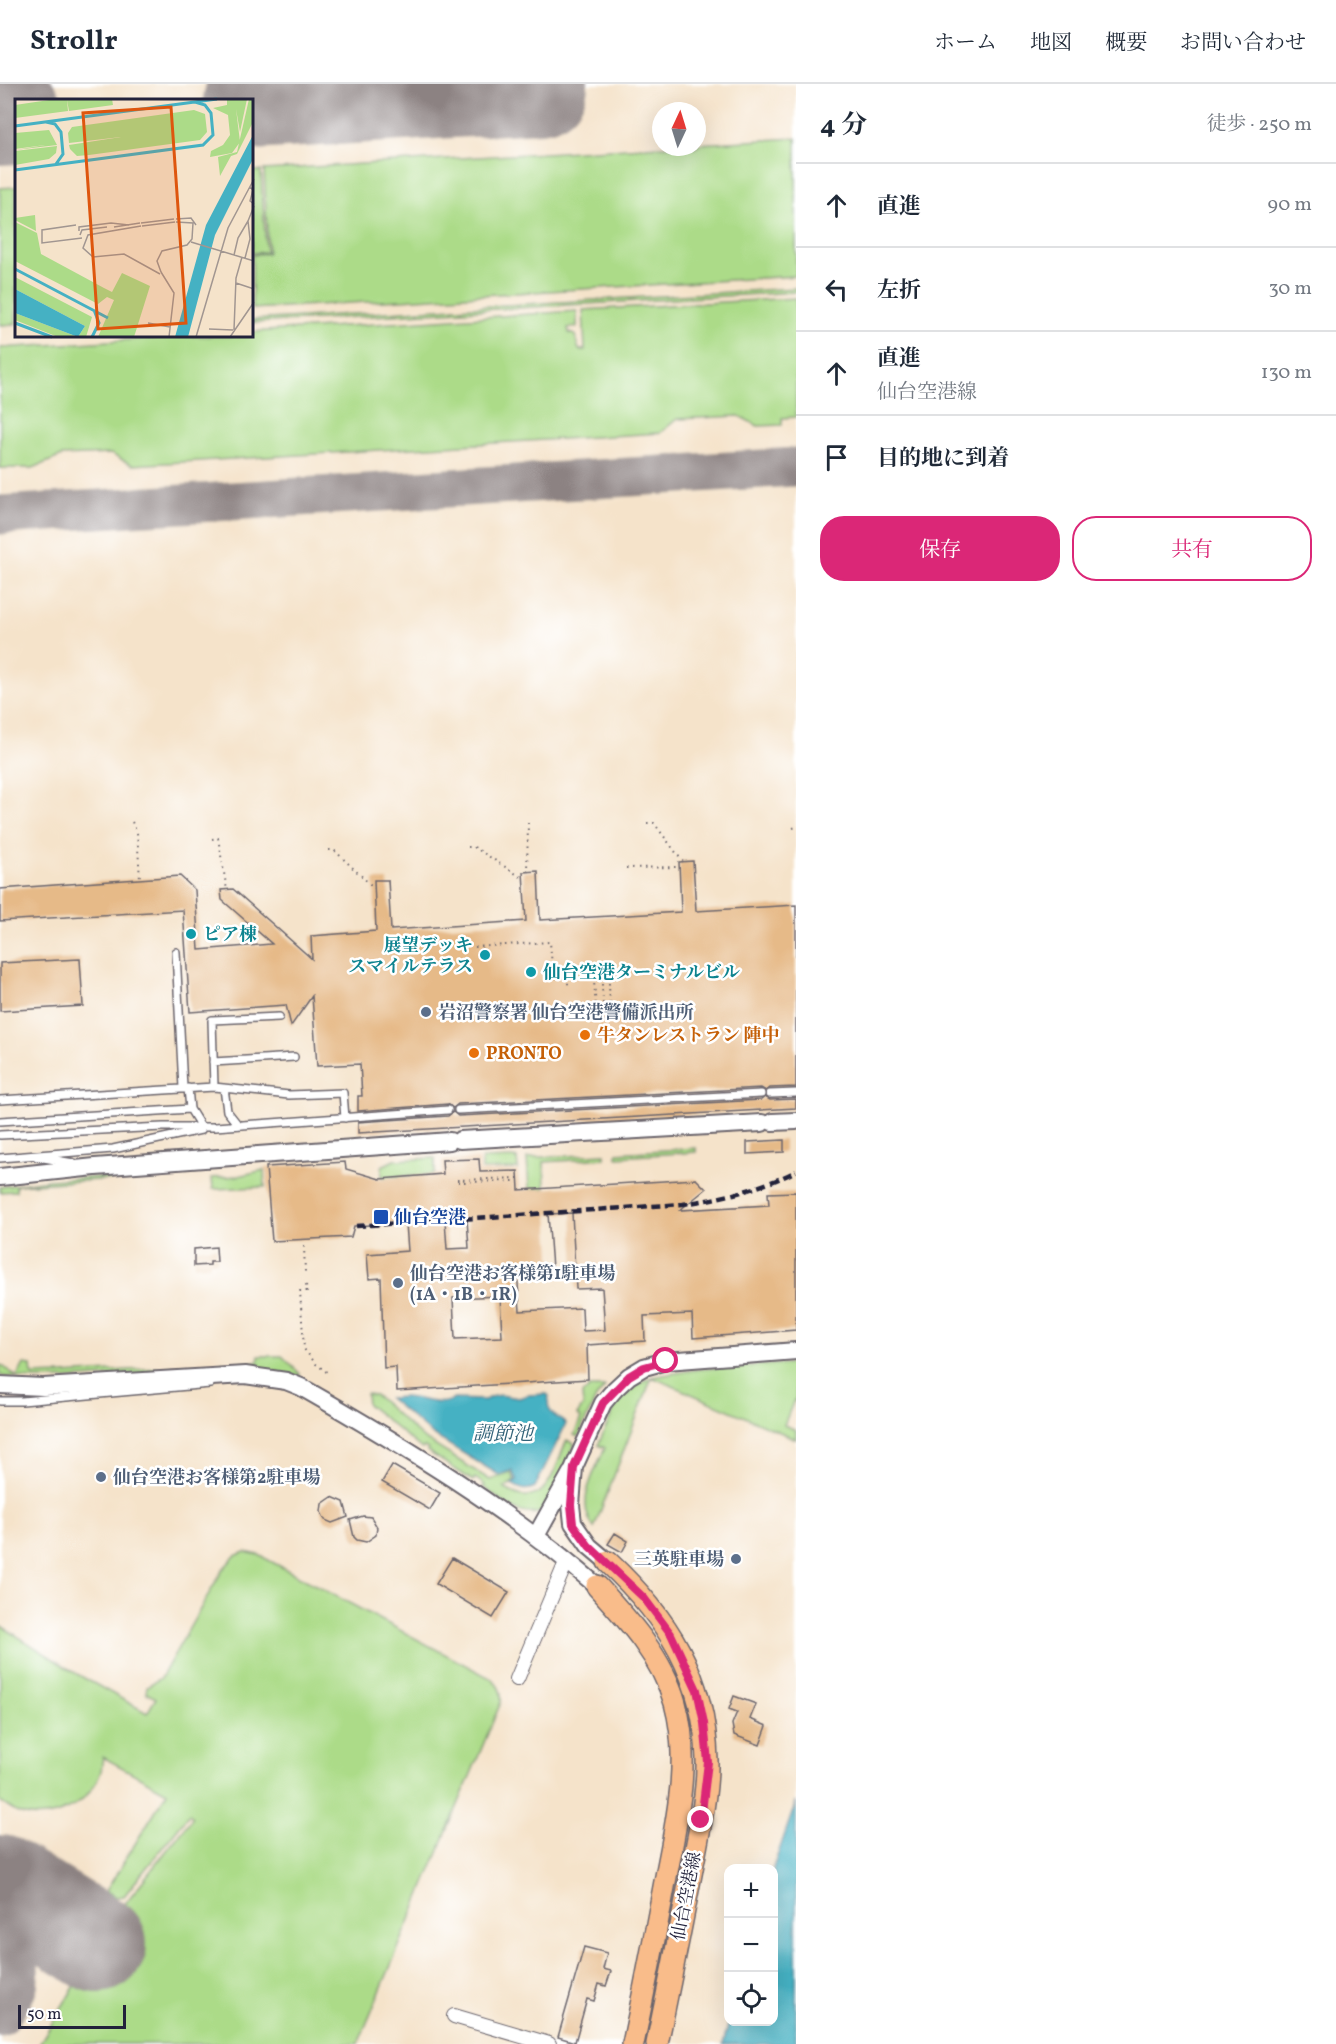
<!DOCTYPE html>
<html lang="ja">
<head>
<meta charset="utf-8">
<style>
  :root { --surface:#fff; --page:#f6f6f7; --text:#1f2937; --muted:#747a83; --line:#e0e1e3; --accent:#db2777 }
  body { margin:0; font-family:Vollkorn,"Noto Serif JP",serif; background:var(--page); color:var(--text) }
  .controls { position:absolute; right:18px; bottom:18px; display:grid; overflow:hidden; border-radius:12px; box-shadow:0 6px 24px #0002 }
  .controls button { width:54px; height:54px; display:grid; place-items:center; padding:0; border:0; border-bottom:2px solid var(--line); background:var(--surface); color:var(--text); font:30px sans-serif }
  .compass { position:absolute; left:652px; top:18px; width:54px; height:54px; border-radius:50%; background:var(--surface); box-shadow:0 6px 24px #0002; rotate:4deg }
  .scale { position:absolute; left:18px; bottom:15px; width:108px; box-sizing:border-box; padding-left:6px; border:3px solid #22223b; border-top:0; font-size:16px; line-height:21px; white-space:nowrap; color:#22223b; -webkit-text-stroke:4px #fff; paint-order:stroke }
  .stop { position:absolute; width:18px; height:18px; margin:-14px; border:4px solid #db2777; border-radius:50%; background:#fff }
  .stop.end { background:#db2777; border-color:#fff; box-shadow:0 2px 6px #0008 }
  .list { margin:0; padding:0; list-style:none }
  h2 { display:flex; justify-content:space-between; align-items:center; height:78px; margin:0; padding:0 24px; font-size:26px }
  h2 small { font-size:20px; font-weight:400; color:var(--muted) }
  .list li { display:grid; grid-template-columns:39px 1fr auto; gap:18px; align-items:center; box-sizing:border-box; height:84px; padding:0 24px; border-top:2px solid var(--line) }
  .list b { display:block; font-size:22px; white-space:nowrap }
  .list p { margin:0; font-size:20px; white-space:nowrap; color:var(--muted) }
  .list em { font-size:20px; font-style:normal; color:var(--muted) }
  .actions { display:flex; gap:12px; padding:18px 24px }
  .actions a { flex:1; padding:14px 0; border:2px solid var(--accent); border-radius:24px; text-align:center; font-size:21px; color:var(--accent) }
  .actions .main { background:var(--accent); color:#fff }
  .icon { flex:none; width:33px; height:33px; fill:none; stroke:currentColor; stroke-width:2; stroke-linecap:round; stroke-linejoin:round }
  .map { position:relative; flex:none; width:796px; height:1960px; overflow:hidden }
  header { display:flex; align-items:center; gap:36px; box-sizing:border-box; height:84px; padding:0 30px; background:var(--surface); border-bottom:2px solid var(--line) }
  header strong { font-size:28px }
  nav { display:flex; gap:33px; margin-inline-start:auto; font-size:21px }
  main { display:flex }
  aside { flex:1; background:var(--surface) }
  .map>svg:first-child { display:block }
  .green { fill:#acdb88; stroke:#677e62; stroke-width:1.5 }
  .water { fill:#45b1c3; stroke:#346a7f; stroke-width:1.5 }
  .lines { fill:none; stroke-linecap:round; stroke-linejoin:round }
  .taxiway { stroke:#8c8282; stroke-width:39 }
  .runway { stroke:#8c8282; stroke-width:98 }
  .building { fill:#e6ba88; fill-rule:evenodd }
  .service-casing { stroke:#6c666d; stroke-width:10 }
  .minor-casing { stroke:#6c666d; stroke-width:16 }
  .tertiary-casing { stroke:#6c666d; stroke-width:20 }
  .primary-casing { stroke:#6c666d; stroke-width:24 }
  .path { stroke:#6c666d; stroke-width:2; stroke-dasharray:1.5 4.5; stroke-linecap:butt }
  .service { stroke:#fff; stroke-width:7 }
  .minor { stroke:#fff; stroke-width:14 }
  .tertiary { stroke:#fff; stroke-width:16 }
  .primary { stroke:#f9bc8a; stroke-width:21 }
  .rail { stroke:#22223b; stroke-width:4.5; stroke-dasharray:9 4.5; stroke-linecap:butt }
  .route { stroke:#db2777; stroke-width:8 }
  .culture-dot { fill:#0f9aa8; stroke:#fff; stroke-width:2 }
  .service-dot { fill:#5c6f8a; stroke:#fff; stroke-width:2 }
  .food-dot { fill:#e8710a; stroke:#fff; stroke-width:2 }
  .transit-dot { fill:#1a4fb4; stroke:#fff; stroke-width:2 }
  .labels { text-anchor:middle; stroke-width:5; stroke-linejoin:round; paint-order:stroke }
  .culture-label { font-size:18px; font-weight:bold; fill:#0d838f; stroke:#fff; text-anchor:start }
  .service-label { font-size:18px; font-weight:bold; fill:#4e5e75; stroke:#fff; text-anchor:start }
  .food-label { font-size:18px; font-weight:bold; fill:#c56008; stroke:#fff; text-anchor:start }
  .transit-label { font-size:18px; font-weight:bold; fill:#164399; stroke:#fff; text-anchor:start }
  .street-label { font-size:18px; fill:#22223b; stroke:#fff }
  .water-label { font-size:20px; font-style:italic; fill:#326278; stroke:#fff }
  .inset-river { fill:none; stroke:#45b1c3; stroke-width:3 }
  .inset-road { fill:none; stroke:#a19691; stroke-width:1.5 }
  .view { fill:#de560e; fill-opacity:0.15; stroke:#de560e; stroke-width:3 }
  .inset-edge { fill:none; stroke:#22223b; stroke-width:3 }
</style>
</head>
<body>
<header>
<strong>Strollr</strong>
<nav><a>ホーム</a><a>地図</a><a>概要</a><a>お問い合わせ</a></nav>
</header>
<main>
<div class="map">
<svg width="796" height="1960" viewBox="0 0 796 1960">
  <rect width="100%" height="100%" fill="#fff"/>
  <filter id="ink" filterUnits="userSpaceOnUse"><feTurbulence type="fractalNoise" baseFrequency=".0167" numOctaves="2"/><feDisplacementMap in="SourceGraphic" scale="12" xChannelSelector="R" yChannelSelector="G"/><feConvolveMatrix kernelMatrix="1 2 1 2 8 2 1 2 1" color-interpolation-filters="sRGB"/></filter>
  <filter id="wash" filterUnits="userSpaceOnUse"><feTurbulence type="fractalNoise" baseFrequency=".008" numOctaves="4" result="noise"/><feDisplacementMap in="SourceGraphic" scale="24" xChannelSelector="R" yChannelSelector="G"/><feGaussianBlur stdDeviation="1.35" result="paint"/><feColorMatrix in="noise" values="0 0 0 0 0 0 0 0 0 0 0 0 0 0 0 0 0 1.4 0 .05"/><feComposite in="paint" operator="in"/></filter>
  <g filter="url(#wash)">
    <rect width="100%" height="100%" fill="#f5e3ca"/>
    <path class="green" d="M796,54V192L252,225V171L268,169L264,86L661,62L697,63V60Z
      M252,87H261L266,168L252,169Z
      M16,103V240L0,241V104Z
      M796,204V208L252,239V236Z
      M796,214V333L782,334V341L758,342L739,332L677,335L660,349L132,381L111,370L62,372L33,384H0V264L188,252H252V248L577,227V243L568,244L569,249L575,251L579,266H585L583,226Z
      M696,1064V1068L617,1073V1069Z
      M605,1070V1074L544,1078L545,1104L529,1105L527,1074Z
      M435,1074V1090L382,1093V1082L394,1076Z
      M517,1074L518,1085L482,1086V1075Z
      M264,1086L265,1103L213,1105L212,1094L238,1092Z
      M162,1089V1092L16,1101V1107L0,1108V1103L49,1096Z
      M259,1272H282L300,1290L299,1292L248,1283L67,1295H31L0,1292V1280L17,1293L24,1280L31,1281L32,1291L63,1290L258,1278Z
      M796,1279V1317L794,1316L784,1341L796,1346V1355L652,1293L594,1444C575,1418 594,1389 605,1364L598,1361L616,1321L639,1299L652,1293L700,1285Z
      M588,1303H605L596,1314L578,1353L574,1351L581,1334L577,1331L583,1322L582,1310L588,1306Z
      M366,1310L375,1311L423,1354L490,1396L511,1389L515,1397L504,1404C546,1431 553,1387 567,1356L575,1360L558,1398L541,1428C519,1435 500,1415 483,1403L485,1401L475,1394L473,1397L427,1367L428,1365L424,1363L422,1365L367,1320Z
      M245,1468L259,1471L492,1595C499,1602 502,1608 501,1618L358,1960H39L127,1817L193,1733L189,1730L124,1812L116,1813L106,1807L167,1708L103,1673C102,1677 102,1683 101,1687C90,1721 49,1742 16,1728C11,1725 5,1721 0,1718V1541L77,1590L147,1629L156,1614L146,1609L147,1602L161,1594L223,1485L235,1472Z"/>
    <path class="water" d="M547,1310L549,1312C545,1329 555,1331 566,1340L535,1403C526,1408 521,1405 512,1400L517,1397L512,1387L499,1391L433,1351L389,1314C394,1314 399,1313 404,1313C418,1313 441,1324 453,1315L485,1316L490,1313L500,1311L519,1314L528,1311Z
      M796,1718V1960H723L729,1938H774L773,1784Z"/>
    <g class="lines">
      <path class="taxiway" d="M0,431L796,383
        M0,1810C10,1830 25,1884 17,1905C13,1914 5,1924 0,1933"/>
      <path class="runway" d="M252,17L539,0
        M0,32L16,31
        M0,1800L98,1860"/>
    </g>
    <g id="blocks">
      <path class="building" d="M693,777L696,827L796,821V1003L770,1004L766,1007L761,1004L458,1020L453,1024L448,1020L358,1027V1012H362L360,980L317,982L312,912L291,942L286,921L190,928L183,826L0,837V805L180,792L195,806L199,866L272,860L222,816L221,806L233,805L312,875L311,852L376,847L374,796H388L391,846L526,837L523,788L538,787L540,836L681,828L679,778Z
        M80,875L83,922L0,927V879Z
        M765,1013L770,1016L796,1015V1024L358,1049V1038L448,1032L453,1028L458,1032L761,1016Z
        M784,1056V1068L747,1070V1058Z
        M479,1075L480,1088L518,1087L519,1106L696,1095L706,1105L680,1126L769,1121L768,1109L796,1108V1246L693,1254L692,1230L644,1232L645,1257L587,1261L588,1295L397,1307L396,1283L384,1284L381,1194L369,1195L367,1170L408,1167L406,1139L354,1142L351,1153L272,1157L266,1083L345,1078L346,1085L380,1095L443,1090L442,1076ZM572,1129L576,1205L602,1204L605,1246L583,1247L582,1224L520,1227L517,1186L552,1184L548,1130ZM467,1135L469,1164L447,1165L445,1136ZM500,1212L502,1253L455,1255L453,1214Z
        M216,1163L217,1178H210V1181L194,1182V1165Z
        M392,1381L440,1409L430,1426L382,1398Z
        M332,1413L344,1418L348,1433L332,1439L325,1436L321,1428L322,1420Z
        M363,1432L371,1433L377,1443L376,1451L366,1458L357,1456L354,1453L350,1436Z
        M615,1449L628,1457L622,1468L608,1460Z
        M452,1474L509,1508L493,1534L436,1500Z
        M734,1612L756,1620L750,1635L767,1642L760,1661L734,1651L732,1640L737,1628L729,1625Z
        M584,1863L607,1869L603,1885L611,1887L606,1902L599,1900L594,1917L587,1915L575,1958L558,1953Z"/>
    </g>
  </g>
  <g filter="url(#ink)">
    <use href="#blocks" fill-opacity="0" stroke="#6c666d" stroke-width="1.5"/>
    <g class="lines">
      <defs>
        <path id="service" d="M176,868L183,1004
          M213,978L294,973
          M214,1003L212,936L279,933
          M188,1004L190,1025L201,1043
          M224,1004L227,1027L238,1041
          M770,1010L796,1009
          M0,1016L214,1003L289,1011L343,1009L345,1034
          M458,1026L761,1010
          M0,1037L190,1025
          M0,1051L163,1043H215L448,1026
          M37,1073L74,1079
          M0,1074L113,1065L201,1046
          M0,1317H22L210,1300"/>
        <path id="minor" d="M517,1595L567,1476
          M454,1932L549,1960"/>
        <path id="tertiary" d="M772,1038L796,1037
          M460,1056L762,1039
          M0,1093L95,1083L450,1057
          M0,1301L43,1303L245,1291L286,1297L301,1303C404,1362 507,1424 597,1502
          M536,1452L571,1389
          M608,1478L589,1462L573,1439L571,1421L574,1383L603,1319L615,1305L629,1292L644,1283L666,1277L796,1267"/>
        <path id="primary" d="M608,1478C668,1534 705,1593 707,1676C708,1709 698,1753 692,1785C681,1843 669,1902 657,1960
          M597,1502C628,1536 662,1573 675,1619C692,1680 675,1743 664,1803C654,1856 644,1908 633,1960"/>
      </defs>
      <use href="#service" class="service-casing"/>
      <use href="#minor" class="minor-casing"/>
      <use href="#tertiary" class="tertiary-casing"/>
      <use href="#primary" class="primary-casing"/>
      <path class="path" d="M132,738L137,748L140,795
        M647,739H654L683,778
        M793,744L796,743
        M212,755L218,754L227,806
        M468,763H474L524,795
        M329,766H334L374,804
        M626,784L679,783
        M527,788L528,739
        M475,863L550,858L553,894L568,893V903
        M608,881L611,939
        M593,882L597,940
        M601,882L604,939
        M457,1096L519,1094
        M458,1098L519,1097
        M304,1162L305,1188
        M306,1201L307,1207H300L304,1265L316,1280L328,1289"/>
      <use href="#service" class="service"/>
      <use href="#minor" class="minor"/>
      <use href="#tertiary" class="tertiary"/>
      <use href="#primary" class="primary"/>
      <path class="rail" d="M356,1142L683,1120C723,1114 760,1105 796,1087"/>
    </g>
  </g>
  <g class="lines" filter="url(#ink)">
    <path class="route" d="M666,1277L644,1283L629,1292L603,1319L574,1383L571,1421L573,1440L589,1462L644,1514L671,1550L697,1606L704,1639L708,1678L701,1736"/>
  </g>
  <g class="culture-dot">
    <circle cx="191" cy="850" r="6"/>
    <circle cx="485" cy="871" r="6"/>
    <circle cx="531" cy="888" r="6"/>
  </g>
  <g class="service-dot">
    <circle cx="426" cy="928" r="6"/>
    <circle cx="398" cy="1199" r="6"/>
    <circle cx="101" cy="1393" r="6"/>
    <circle cx="736" cy="1475" r="6"/>
  </g>
  <g class="food-dot">
    <circle cx="585" cy="951" r="6"/>
    <circle cx="474" cy="969" r="6"/>
  </g>
  <rect class="transit-dot" x="373" y="1125" width="16" height="16" rx="3"/>
  <g class="labels">
    <g class="culture-label">
      <text x="203" y="856">ピア棟</text>
      <text x="473" y="867" text-anchor="end">展望デッキ<tspan x="473" dy="21">スマイルテラス</tspan></text>
      <text x="543" y="894">仙台空港ターミナルビル</text>
    </g>
    <g class="service-label">
      <text x="438" y="934">岩沼警察署 仙台空港警備派出所</text>
      <text x="410" y="1195">仙台空港お客様第1駐車場<tspan x="410" dy="21">(1A・1B・1R)</tspan></text>
      <text x="113" y="1399">仙台空港お客様第2駐車場</text>
      <text x="724" y="1481" text-anchor="end">三英駐車場</text>
    </g>
    <g class="food-label">
      <text x="597" y="957">牛タンレストラン 陣中</text>
      <text x="486" y="975">PRONTO</text>
    </g>
    <g class="transit-label">
      <text x="394" y="1139">仙台空港</text>
    </g>
    <g class="street-label">
      <text transform="translate(686 1812) rotate(-79)" y="6">仙台空港線</text>
    </g>
    <g class="water-label">
      <text x="503" y="1356">調節池</text>
    </g>
  </g>
  <g transform="translate(15 15)">
    <rect width="238" height="238" fill="#f5e3ca"/>
    <path d="M41,0H97L98,6L54,12L52,1L53,12L0,19V6ZM212,0H232L225,33L221,10L225,43L217,54L195,58L196,52L208,46L215,36L213,16L198,9L212,6ZM234,0H238V23L222,55L216,57L205,77L203,58L222,53ZM179,11L190,15L192,33L185,41L74,56L62,57L55,50L54,46L106,38L54,44L53,34L57,28ZM34,31L42,46L0,51L30,46L0,50V34ZM42,47L41,54L34,60L0,66V52ZM20,116L21,132L0,121V119ZM0,123L22,134L26,155L89,189L97,193L107,174L135,187L119,238H83L99,201L92,198L83,205L0,162ZM0,178L77,218L71,238H43L0,221V214L63,238L70,227L0,190Z" fill="#acdb88"/>
    <path d="M238,36V60L200,136L173,238H160L191,126ZM0,190L70,227L63,238L0,214Z" fill="#45b1c3"/>
    <path class="inset-river" d="M31,23L40,25L46,33L48,55L41,65M0,27L202,0M0,71L188,46L198,36L196,14L190,6L180,3M0,170L93,219M0,224L37,238M77,238L84,224L79,211"/>
    <path class="inset-road" d="M235,88L238,91L235,102L239,105M161,120L176,119L181,126M126,124L159,120M61,126L27,131V144L67,139M126,127L73,136L68,149L78,158L109,155L145,175M127,127L160,123M99,128L125,124M64,132V128L96,124L114,126M65,136L67,131L92,128M176,143L239,162M219,156L223,139L233,122M230,159L235,140L233,122L239,107M146,173L142,162L147,152L172,146L177,140L178,124L161,123M146,173L159,194L154,238M221,184L239,190M133,224L155,228M194,230L218,231M219,231L221,179L227,158M181,238L213,129L239,80M215,238L239,203"/>
    <path class="view" d="M156,8L171,224L83,230L68,14Z"/>
    <rect width="238" height="238" class="inset-edge"/>
  </g>
</svg>
<div class="controls">
<button>+</button>
<button>−</button>
<button><svg class="icon" aria-label="locate" viewBox="0 0 24 24"><circle cx="12" cy="12" r="6"/><path d="M12 2v4M12 18v4M2 12h4M18 12h4"/></svg></button>
</div>
<svg class="compass" viewBox="-18 -18 36 36"><path d="M0-13l5 13h-10z" fill="#e53935"/><path d="M0 13l5-13h-10z" fill="#747a83"/></svg>
<div class="scale">50 m</div>
<div class="stop" style="left:666px;top:1277px"></div>
<div class="stop end" style="left:701px;top:1736px"></div>
</div>
<aside>
<h2>4 分<small>徒歩 · 250 m</small></h2>
<ul class="list">
<li><svg class="icon" aria-label="ahead" viewBox="0 0 24 24"><path d="M12 20V5M6 11l6-6 6 6"/></svg><div><b>直進</b></div><em>90 m</em></li>
<li><svg class="icon" aria-label="left" viewBox="0 0 24 24"><path d="M17 20v-9H6M10 6l-5 5 5 5"/></svg><div><b>左折</b></div><em>30 m</em></li>
<li><svg class="icon" aria-label="ahead" viewBox="0 0 24 24"><path d="M12 20V5M6 11l6-6 6 6"/></svg><div><b>直進</b><p>仙台空港線</p></div><em>130 m</em></li>
<li><svg class="icon" aria-label="arrive" viewBox="0 0 24 24"><path d="M6 21V4h12l-3 4 3 4H6"/></svg><div><b>目的地に到着</b></div></li>
</ul>
<div class="actions"><a class="main">保存</a><a>共有</a></div>
</aside>
</main>
</body>
</html>
